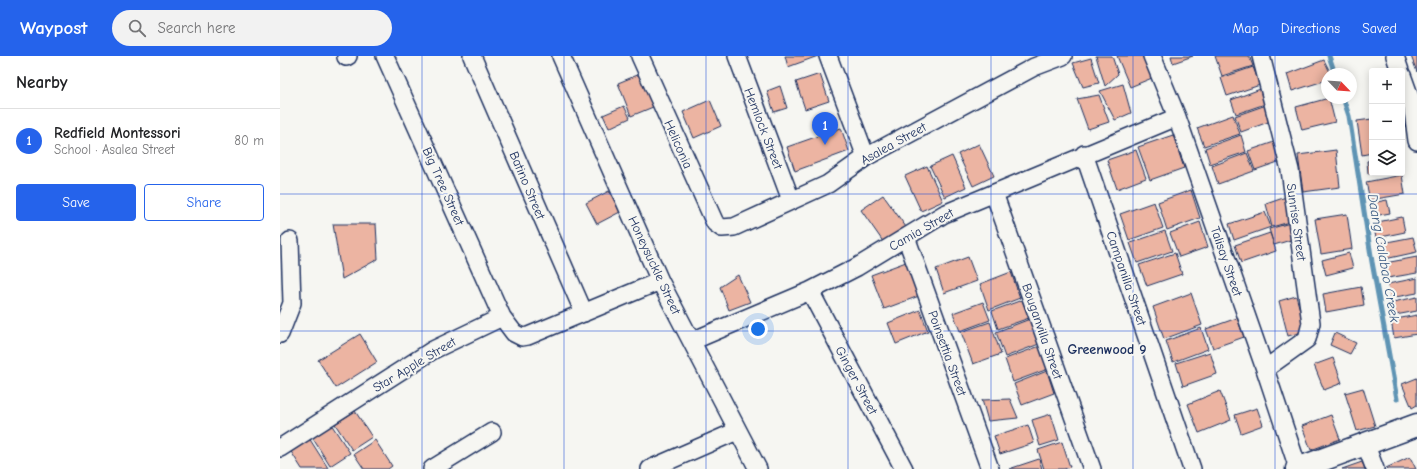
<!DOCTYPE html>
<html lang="en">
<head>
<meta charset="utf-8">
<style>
  :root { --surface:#fff; --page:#f2f2f2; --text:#202124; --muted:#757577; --line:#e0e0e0; --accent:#2563eb }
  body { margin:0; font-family:"Comic Neue",sans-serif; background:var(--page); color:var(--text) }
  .controls { position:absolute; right:12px; top:12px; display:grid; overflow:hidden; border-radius:4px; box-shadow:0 2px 10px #0003 }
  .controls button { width:36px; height:36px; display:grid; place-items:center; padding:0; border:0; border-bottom:1px solid var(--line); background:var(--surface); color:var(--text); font:20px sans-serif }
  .compass { position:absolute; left:1041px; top:12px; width:36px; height:36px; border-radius:50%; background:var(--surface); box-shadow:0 2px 10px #0003; rotate:115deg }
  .you { position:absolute; left:478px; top:273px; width:14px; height:14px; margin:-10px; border:3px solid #fff; border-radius:50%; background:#1a73e8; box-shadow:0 0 0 6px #1a73e833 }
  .badge { display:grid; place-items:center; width:26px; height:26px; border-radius:50%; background:var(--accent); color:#fff; font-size:13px; font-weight:700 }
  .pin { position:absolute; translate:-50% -33px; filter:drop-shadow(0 1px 2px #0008) }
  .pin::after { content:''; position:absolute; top:21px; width:14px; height:12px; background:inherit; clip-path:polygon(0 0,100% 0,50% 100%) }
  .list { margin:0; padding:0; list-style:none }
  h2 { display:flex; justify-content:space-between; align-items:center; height:52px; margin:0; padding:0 16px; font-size:17px }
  h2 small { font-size:13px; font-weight:400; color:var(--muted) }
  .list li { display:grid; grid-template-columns:26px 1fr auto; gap:12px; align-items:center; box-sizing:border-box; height:64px; padding:0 16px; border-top:1px solid var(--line) }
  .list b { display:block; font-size:15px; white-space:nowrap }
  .list p { margin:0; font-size:13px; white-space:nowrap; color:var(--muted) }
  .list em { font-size:13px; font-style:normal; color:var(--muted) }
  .actions { display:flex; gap:8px; padding:12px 16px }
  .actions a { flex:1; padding:9px 0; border:1px solid var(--accent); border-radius:4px; text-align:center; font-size:14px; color:var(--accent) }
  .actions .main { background:var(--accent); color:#fff }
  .icon { flex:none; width:22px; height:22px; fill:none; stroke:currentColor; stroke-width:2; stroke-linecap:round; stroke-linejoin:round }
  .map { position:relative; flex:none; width:1137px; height:413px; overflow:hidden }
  header { display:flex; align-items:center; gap:24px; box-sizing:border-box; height:56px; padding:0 20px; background:var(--accent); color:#fff }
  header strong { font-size:19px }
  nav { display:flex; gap:22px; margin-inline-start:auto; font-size:14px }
  .search { width:280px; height:36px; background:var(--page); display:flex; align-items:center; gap:10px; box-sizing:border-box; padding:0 14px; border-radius:22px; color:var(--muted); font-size:15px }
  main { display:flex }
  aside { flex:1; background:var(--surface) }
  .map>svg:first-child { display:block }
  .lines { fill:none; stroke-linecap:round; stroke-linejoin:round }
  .stream { stroke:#5f94b4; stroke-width:5 }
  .building { fill:#ecb4a2; stroke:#1b2f5e }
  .street-casing { stroke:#1b2f5e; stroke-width:20 }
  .secondary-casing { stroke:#1b2f5e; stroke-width:25 }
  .street { stroke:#f6f6f2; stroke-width:17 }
  .secondary { stroke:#f6f6f2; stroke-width:22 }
  .grid { fill:none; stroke:#1d4ed8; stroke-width:1; stroke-opacity:0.55 }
  .labels { text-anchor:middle; stroke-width:4; stroke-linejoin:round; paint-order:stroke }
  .street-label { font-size:13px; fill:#1b2f5e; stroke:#f6f6f2 }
  .water-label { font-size:14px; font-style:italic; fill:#385982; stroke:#f6f6f2 }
  .neighbourhood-label { font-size:14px; font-weight:bold; fill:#1b2f5e; stroke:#f6f6f2 }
</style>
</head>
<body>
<header>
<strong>Waypost</strong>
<div class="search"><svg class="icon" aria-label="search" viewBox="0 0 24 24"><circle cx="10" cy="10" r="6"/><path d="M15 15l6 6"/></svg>Search here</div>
<nav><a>Map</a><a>Directions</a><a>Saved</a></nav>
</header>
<main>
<aside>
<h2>Nearby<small></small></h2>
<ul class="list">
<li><span class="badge">1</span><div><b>Redfield Montessori</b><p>School · Asalea Street</p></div><em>80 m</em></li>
</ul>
<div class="actions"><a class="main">Save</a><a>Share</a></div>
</aside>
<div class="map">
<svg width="1137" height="413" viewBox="0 0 1137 413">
  <rect width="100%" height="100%" fill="#f6f6f2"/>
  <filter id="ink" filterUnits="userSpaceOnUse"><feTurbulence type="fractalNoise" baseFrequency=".025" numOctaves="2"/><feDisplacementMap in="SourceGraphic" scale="8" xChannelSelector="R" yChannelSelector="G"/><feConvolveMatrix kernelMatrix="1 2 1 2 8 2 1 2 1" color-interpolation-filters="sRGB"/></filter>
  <g filter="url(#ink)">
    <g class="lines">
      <path class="stream" d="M1049,0L1055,18
        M1063,42L1069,60L1092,206L1117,343"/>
    </g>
    <path class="building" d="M505,0H538L508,11Z
      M816,0H832L838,18L825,30Z
      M837,0H864L872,22L850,31Z
      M891,0H913L893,7Z
      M935,0H969L973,10L942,20Z
      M1131,0H1137V16Z
      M811,2L819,27L803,31L793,7Z
      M1044,4L1051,18H1047V24L1012,35L1007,18Z
      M973,11L980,29L947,40L941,22Z
      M360,18L373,51L351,60L338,27Z
      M540,18L549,45L525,53L516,26Z
      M843,28L851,57L835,64L820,35Z
      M500,30L507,52L494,56L487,35Z
      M983,32L988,47L956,58L951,44Z
      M819,39L829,66L808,73L797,43Z
      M1049,42L1055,66L1022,74L1016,51Z
      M430,44L441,70L414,82L403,56Z
      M989,48L994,64L961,76L955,60Z
      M344,50L350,62L329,72L323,59Z
      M953,59L960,78L924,90L917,72Z
      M1092,63V97L1082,99L1077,65Z
      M561,72L569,95L515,115L507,91Z
      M893,79L904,112L870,124L858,91Z
      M961,79L966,96L930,108L925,92Z
      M997,85L1004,104L975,114L968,95Z
      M699,88L714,120L693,130L678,98Z
      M856,94L866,122L837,133L827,104Z
      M1056,94L1060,131L1023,136L1018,99Z
      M967,97L974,115L938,128L932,110Z
      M672,100L686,131L665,141L650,110Z
      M1092,104V117H1094L1088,118L1087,105Z
      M647,110L663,145L641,155L625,120Z
      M1122,119L1125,138L1090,144L1086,126Z
      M911,134L920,162L887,174L878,146Z
      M329,135L340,156L317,168L306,147Z
      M603,139L626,171L604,187L581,154Z
      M1006,141L1013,165L992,171L986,148Z
      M1107,144L1110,157L1094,160L1092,147Z
      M874,146L883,172L849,184L840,158Z
      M985,156L991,171L954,184L949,168Z
      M1067,158L1072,193L1041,198L1035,163Z
      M1122,161L1125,176L1096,182L1093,167Z
      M920,166L928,191L899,201L890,177Z
      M1010,167L1014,183L994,189L989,173Z
      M53,168H96L98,203L62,223Z
      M885,175L892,195L857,207L850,187Z
      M990,177L996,195L961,207L955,189Z
      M1133,181L1137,196L1105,203L1102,187Z
      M895,197L902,218L867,230L859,209Z
      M1069,197L1073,212L1046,219L1042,204Z
      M688,201L697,225L664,237L656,213Z
      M1137,201V217L1108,222L1105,207Z
      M626,206L639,240L604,253L591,219Z
      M731,216L740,242L709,254L700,228Z
      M458,219L470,246L449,254L440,231Z
      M1137,222V237L1110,242L1108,228Z
      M1081,231L1084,249L1046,256L1043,238Z
      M911,237L922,269L884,283L873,251Z
      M1016,240L1026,275L1008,280L999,245Z
      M1137,241V255L1110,260L1108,247Z
      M742,244L749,262L718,273L712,255Z
      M703,246L710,264L680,275L673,257Z
      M640,254L648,275L616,288L608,267Z
      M1137,259V278L1114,282L1111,264Z
      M957,262L964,281L933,292L926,273Z
      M750,263L759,288L725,301L716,276Z
      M710,266L721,298L693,308L681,276Z
      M921,272L928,293L893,306L886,285Z
      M1055,277L1076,287L1070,298L1050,289Z
      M80,278L97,306L56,332L38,304Z
      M760,290L768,313L733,326L725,303Z
      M930,296L937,318L903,330L896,307Z
      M1053,302L1062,327L1044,334L1034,309Z
      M767,315L774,337L742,349L734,328Z
      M1137,322V349L1132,352L1122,328Z
      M1083,332L1095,370L1077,375L1065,337Z
      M940,335L951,364L919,377L908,348Z
      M730,343L738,362L708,365L702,344Z
      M977,352L983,369L961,377L955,359Z
      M75,355L92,381L72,394L55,368Z
      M771,358L779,384L760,390L752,364Z
      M1051,359L1060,383L1031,394L1022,370Z
      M51,368L70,397L50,410L32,381Z
      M748,369L754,387L720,398L714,380Z
      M29,382L48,412L46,413H22L10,394Z
      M95,384L112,410L108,413H84L74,398Z
      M782,386L790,411L784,413H764L758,394Z
      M1130,401L1136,413H1107L1106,412Z
      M759,403L762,413H729Z
      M1082,406L1085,413H1062Z"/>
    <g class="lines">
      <defs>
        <path id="street" d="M105,0L222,261
          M192,0L304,257
          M281,0L380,225L478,413
          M360,0L435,167L442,172L454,171L548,128L586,101L754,11L783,0
          M457,0L511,144
          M548,0L586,101
          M872,0L897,61L985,313L1018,412
          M981,0L1010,114L1031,267L1027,283L985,313
          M1115,0L1120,15
          M66,1L68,0
          M1122,19L1132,47L1137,85
          M804,98L912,413
          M714,137L812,413
          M626,181L710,413
          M530,235L624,413
          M0,278L12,247L10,185
          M412,285L530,235L577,211L664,158L897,61
          M1085,387L1095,413
          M0,392L153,294L222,261L234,277L242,281L248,280L380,225
          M152,413L212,376
          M370,413L457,375"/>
        <path id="secondary" d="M1017,413L1137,369"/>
      </defs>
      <use href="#street" class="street-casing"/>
      <use href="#secondary" class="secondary-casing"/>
      <use href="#street" class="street"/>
      <use href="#secondary" class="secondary"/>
    </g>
  </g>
  <path class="grid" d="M142,0V413M284,0V413M426,0V413M568,0V413M711,0V413M853,0V413M995,0V413M0,138H1137M0,275H1137"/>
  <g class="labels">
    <g class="street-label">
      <text transform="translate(484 72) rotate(69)" y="5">Hemlock Street</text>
      <text transform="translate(613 87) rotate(-29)" y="5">Asalea Street</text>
      <text transform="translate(399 88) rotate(66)" y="5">Heliconia</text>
      <text transform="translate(248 129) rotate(67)" y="5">Batino Street</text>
      <text transform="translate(164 130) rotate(66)" y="5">Big Tree Street</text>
      <text transform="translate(1017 166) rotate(82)" y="5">Sunrise Street</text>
      <text transform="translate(641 173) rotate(-30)" y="5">Camia Street</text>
      <text transform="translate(947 205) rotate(71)" y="5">Talisay Street</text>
      <text transform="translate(375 209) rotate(65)" y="5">Honeysuckle Street</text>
      <text transform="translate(847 222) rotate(71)" y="5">Campanilla Street</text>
      <text transform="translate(763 275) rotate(71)" y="5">Bouganvilla Street</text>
      <text transform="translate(668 297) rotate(70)" y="5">Poinsettia Street</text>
      <text transform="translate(134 308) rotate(-31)" y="5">Star Apple Street</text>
      <text transform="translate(577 324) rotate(62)" y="5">Ginger Street</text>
    </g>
    <g class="water-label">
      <text transform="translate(1104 202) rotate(80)" y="5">Daang Calabao Creek</text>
    </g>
    <g class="neighbourhood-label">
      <text x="827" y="298">Greenwood 9</text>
    </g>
  </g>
</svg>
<div class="controls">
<button>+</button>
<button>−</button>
<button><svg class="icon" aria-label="layers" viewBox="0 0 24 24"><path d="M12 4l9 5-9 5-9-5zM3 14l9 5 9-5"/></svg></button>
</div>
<svg class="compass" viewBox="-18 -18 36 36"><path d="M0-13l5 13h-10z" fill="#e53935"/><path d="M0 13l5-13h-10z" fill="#757577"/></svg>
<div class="you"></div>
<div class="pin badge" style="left:545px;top:89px">1</div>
</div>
</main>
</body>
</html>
